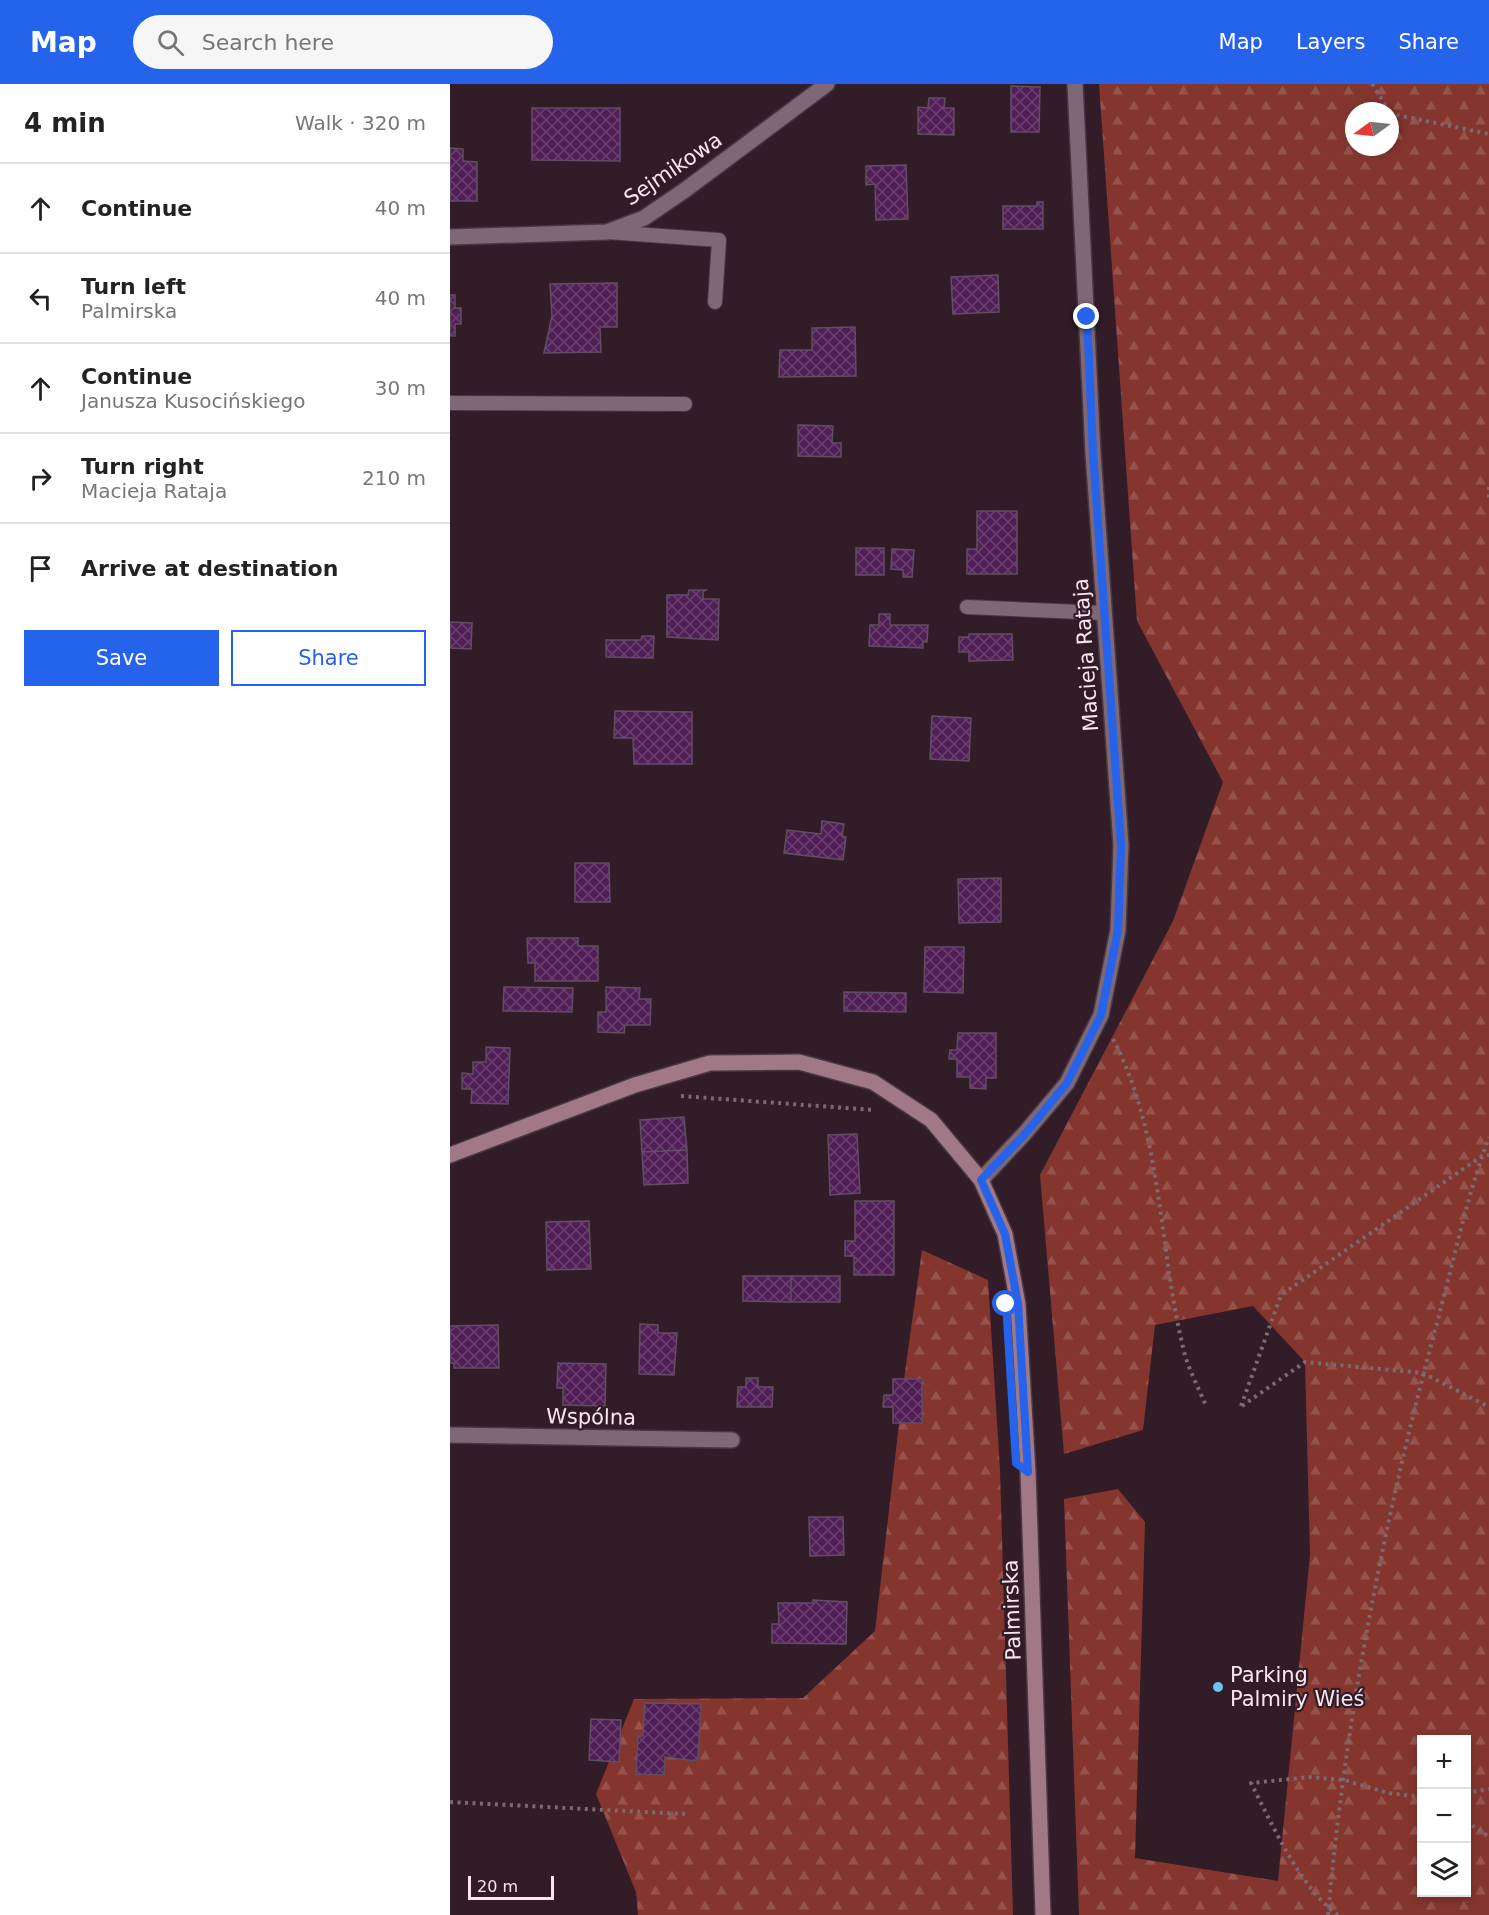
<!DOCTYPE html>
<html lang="en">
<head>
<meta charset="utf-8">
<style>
  :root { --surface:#fff; --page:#f6f6f6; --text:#222; --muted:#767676; --line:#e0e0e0; --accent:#2563eb }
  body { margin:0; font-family:"DejaVu Sans",sans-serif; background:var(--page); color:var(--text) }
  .controls { position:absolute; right:18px; bottom:18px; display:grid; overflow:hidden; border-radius:0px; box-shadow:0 3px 9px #0003 }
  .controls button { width:54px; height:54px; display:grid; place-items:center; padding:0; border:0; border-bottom:2px solid var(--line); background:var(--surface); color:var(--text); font:30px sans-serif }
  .compass { position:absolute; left:895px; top:18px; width:54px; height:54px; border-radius:50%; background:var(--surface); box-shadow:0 3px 9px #0003; rotate:255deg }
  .scale { position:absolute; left:18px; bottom:15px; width:86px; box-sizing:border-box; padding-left:6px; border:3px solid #f7e8f0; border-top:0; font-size:16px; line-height:21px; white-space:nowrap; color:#f7e8f0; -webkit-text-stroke:4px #311c28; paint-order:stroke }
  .stop { position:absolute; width:18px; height:18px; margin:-14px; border:4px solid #2563eb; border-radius:50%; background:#fff }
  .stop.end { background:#2563eb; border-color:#fff; box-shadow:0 2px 6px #0008 }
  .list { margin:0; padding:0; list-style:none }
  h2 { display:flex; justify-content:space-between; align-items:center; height:78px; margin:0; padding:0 24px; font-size:26px }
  h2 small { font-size:20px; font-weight:400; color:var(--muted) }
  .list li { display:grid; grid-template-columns:39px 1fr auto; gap:18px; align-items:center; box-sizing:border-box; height:90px; padding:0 24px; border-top:2px solid var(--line) }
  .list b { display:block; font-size:22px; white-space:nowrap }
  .list p { margin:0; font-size:20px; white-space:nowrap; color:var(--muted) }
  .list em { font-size:20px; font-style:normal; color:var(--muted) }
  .actions { display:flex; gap:12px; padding:18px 24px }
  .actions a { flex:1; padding:14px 0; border:2px solid var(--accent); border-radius:0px; text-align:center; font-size:21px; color:var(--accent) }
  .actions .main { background:var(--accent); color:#fff }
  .icon { flex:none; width:33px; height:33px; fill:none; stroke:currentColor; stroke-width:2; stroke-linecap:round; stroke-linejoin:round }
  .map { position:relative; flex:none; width:1039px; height:1831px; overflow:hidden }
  header { display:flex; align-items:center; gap:36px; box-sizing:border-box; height:84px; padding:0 30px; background:var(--accent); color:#fff }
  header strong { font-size:28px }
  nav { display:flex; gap:33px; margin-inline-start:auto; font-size:21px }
  .search { width:420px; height:54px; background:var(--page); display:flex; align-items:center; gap:15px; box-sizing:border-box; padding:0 21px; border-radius:33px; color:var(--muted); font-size:22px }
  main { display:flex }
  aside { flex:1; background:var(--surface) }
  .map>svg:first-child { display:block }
  .forest { fill:url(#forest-firs); fill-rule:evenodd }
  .building { fill:url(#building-cross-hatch); stroke:#604f62; stroke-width:1.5 }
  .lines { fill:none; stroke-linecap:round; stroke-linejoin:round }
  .lane-casing { stroke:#493842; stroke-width:16 }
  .street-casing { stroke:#493842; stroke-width:18 }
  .secondary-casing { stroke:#493842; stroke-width:18 }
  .path { stroke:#7b6973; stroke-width:4; stroke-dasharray:3 4.5; stroke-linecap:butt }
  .lane { stroke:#806775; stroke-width:14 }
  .street { stroke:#806775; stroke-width:15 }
  .secondary { stroke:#a17886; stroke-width:15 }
  .route { stroke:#2563eb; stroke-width:8 }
  .poi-dot { fill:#6cc3f2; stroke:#311c28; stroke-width:2 }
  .labels { text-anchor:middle; stroke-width:4.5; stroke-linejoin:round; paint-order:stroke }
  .street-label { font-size:21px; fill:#f7e8f0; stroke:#311c28 }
  .poi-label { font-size:21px; fill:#f7e8f0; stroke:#311c28; text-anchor:start }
</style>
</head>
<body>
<header>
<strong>Map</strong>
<div class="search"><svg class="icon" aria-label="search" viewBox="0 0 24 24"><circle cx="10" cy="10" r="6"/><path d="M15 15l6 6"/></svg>Search here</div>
<nav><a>Map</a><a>Layers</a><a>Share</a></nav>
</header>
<main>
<aside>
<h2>4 min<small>Walk · 320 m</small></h2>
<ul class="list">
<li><svg class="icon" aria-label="ahead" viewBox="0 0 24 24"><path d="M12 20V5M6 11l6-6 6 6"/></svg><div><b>Continue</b></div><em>40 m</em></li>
<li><svg class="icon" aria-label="left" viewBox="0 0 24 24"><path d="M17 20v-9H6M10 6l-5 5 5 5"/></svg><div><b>Turn left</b><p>Palmirska</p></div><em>40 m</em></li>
<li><svg class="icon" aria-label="ahead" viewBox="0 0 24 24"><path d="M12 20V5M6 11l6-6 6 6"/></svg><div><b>Continue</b><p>Janusza Kusocińskiego</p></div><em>30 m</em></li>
<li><svg class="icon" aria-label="right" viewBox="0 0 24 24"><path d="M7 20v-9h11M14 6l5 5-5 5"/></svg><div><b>Turn right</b><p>Macieja Rataja</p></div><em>210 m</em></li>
<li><svg class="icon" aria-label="arrive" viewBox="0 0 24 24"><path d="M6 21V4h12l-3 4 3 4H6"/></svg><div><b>Arrive at destination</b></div></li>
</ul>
<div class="actions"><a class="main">Save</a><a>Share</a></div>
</aside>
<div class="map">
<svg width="1039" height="1831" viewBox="0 0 1039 1831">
  <defs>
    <pattern id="forest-firs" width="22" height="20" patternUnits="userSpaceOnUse" patternTransform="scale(1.5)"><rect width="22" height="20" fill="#84362e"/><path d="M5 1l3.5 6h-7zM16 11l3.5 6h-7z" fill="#96534d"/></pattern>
    <pattern id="building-cross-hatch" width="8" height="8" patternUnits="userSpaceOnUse" patternTransform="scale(1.5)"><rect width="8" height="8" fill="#511f58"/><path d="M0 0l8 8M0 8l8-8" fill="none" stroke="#6b4070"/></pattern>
  </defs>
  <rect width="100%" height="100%" fill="#311c28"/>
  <path class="forest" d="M649,0H1039V1831H629L614,1415L668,1405L695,1438L685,1774L828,1797L860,1471L855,1278L803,1222L705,1241L693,1346L614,1370L590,1091L723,837L773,698L687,537ZM904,27H940V63H904ZM972,1656H1016V1808H972Z
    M472,1166L538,1196L550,1386L563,1831H188L186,1808L146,1710L184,1615L353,1614L425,1547L455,1288Z"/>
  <path class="building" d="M561,2L590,3L589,48H561Z
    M479,14H495L494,24H504V51L468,50V23L478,24Z
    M82,24H170V77L82,76Z
    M0,64L13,65V77L27,78V117H0Z
    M456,81L458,135L426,136L425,100L416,101V82Z
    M587,118H593V145H553V122H587Z
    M548,191L549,228L503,230L501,193Z
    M167,199V243H150L151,268L94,269L102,232L100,200Z
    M0,211H5V224H11V240H5V252H0Z
    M405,243L406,292L329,293L330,266H362V244Z
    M348,341L383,342L382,359H391V373L348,372Z
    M527,427H567V490H517V465H527Z
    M406,464H434V491H406Z
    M442,465L464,466L462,493H453V486L441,485Z
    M239,506H256L253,508V515H269L268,556L217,553V511H238Z
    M429,530H440V541H478L477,558H473V564L419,562L420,541H429Z
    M0,538L22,539L21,565L0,564Z
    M519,550H562L563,576L519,577V568H509V553H519Z
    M192,552H204L203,574L156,573V556H191Z
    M165,627L242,628V680H184L183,654H164Z
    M482,632L521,634L519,677L480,675Z
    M372,737L394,740L392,752L396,753L393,776L334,769L337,746L371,750Z
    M125,779H159L160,818H125Z
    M551,794V838L509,839L508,795Z
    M77,854H128V862H148V897H85V879H78Z
    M475,863H514L513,909L474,908Z
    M54,903L123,904L122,928L53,927Z
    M156,903L190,904L189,915H201L200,941H175L174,949L148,948V928H156Z
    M394,908L456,909V928L394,927Z
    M508,949H546V994H536V1005L520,1004V993H507V975H499L500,966H507Z
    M36,963L60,964L58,1020L21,1019L22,1005H12V989L23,990V978H36Z
    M234,1033L237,1066L192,1068L190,1036Z
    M407,1050L410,1109L380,1111L378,1051Z
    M237,1066L238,1099L194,1101L192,1068Z
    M405,1117H444V1191H404V1172H395V1157H405Z
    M139,1137L141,1185L97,1186L96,1138Z
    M293,1192H341V1218L293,1217Z
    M341,1192H390V1218H341Z
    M190,1240L208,1241V1249H227L224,1291L189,1290Z
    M48,1241L49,1284H4V1279H0V1242Z
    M108,1279L156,1280L155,1322L113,1321V1304H107Z
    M296,1294H308V1303H323L322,1323H287L288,1303H296Z
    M443,1295H472V1339H443V1323H433L434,1311H443Z
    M359,1433H393L394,1471L360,1472Z
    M363,1516L397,1518L396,1560L322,1559V1540H329L328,1519H363Z
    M195,1619L251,1620L248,1674L246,1677L215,1673L214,1691L186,1690L188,1652H193Z
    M141,1635L171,1636L169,1678L139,1676Z"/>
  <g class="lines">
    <defs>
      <path id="lane" d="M157,148L269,156L265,218
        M0,319L235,320
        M517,523L654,529"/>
      <path id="street" d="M0,153L157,148L194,134L235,106L377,0
        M531,1096L575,1049L617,999L651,931L668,846L671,761L643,369L625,0
        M0,1351L282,1356"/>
      <path id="secondary" d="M0,1071L185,1001L260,979L349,978L423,998L481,1036L531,1096L555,1150L568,1220L578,1388L593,1831"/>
    </defs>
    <use href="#lane" class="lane-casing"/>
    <use href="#street" class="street-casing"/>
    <use href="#secondary" class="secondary-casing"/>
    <path class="path" d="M922,0L939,27
      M940,28L942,30L1039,50
      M1039,403V418
      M663,955C714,1052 708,1167 735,1271C740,1288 749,1305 756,1322
      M231,1012L424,1026
      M791,1322L831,1211L1032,1072L1039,1071
      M792,1322L855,1278L973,1289L1039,1323
      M1016,1709L1039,1705
      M0,1718L235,1730
      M1016,1737L1039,1753
      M878,1831C896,1629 935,1431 988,1235C1004,1175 1017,1112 1039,1053
      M888,1831C850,1804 822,1740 801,1699L860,1693L894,1696L938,1709L972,1713"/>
    <use href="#lane" class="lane"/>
    <use href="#street" class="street"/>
    <use href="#secondary" class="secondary"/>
  </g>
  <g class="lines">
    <path class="route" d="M556,1220L566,1379L578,1388L568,1220L555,1150L531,1096L575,1050L617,999L651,931L668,846L671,761L643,369L637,233"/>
  </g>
  <circle class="poi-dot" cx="768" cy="1603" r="6"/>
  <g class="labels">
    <g class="street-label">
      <text transform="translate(223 85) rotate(-34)" y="7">Sejmikowa</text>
      <text transform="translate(636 571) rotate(-94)" y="7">Macieja Rataja</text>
      <text transform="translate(141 1333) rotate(1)" y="7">Wspólna</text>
      <text transform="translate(562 1526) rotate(-92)" y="7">Palmirska</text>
    </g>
    <g class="poi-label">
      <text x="780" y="1598">Parking<tspan x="780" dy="24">Palmiry Wieś</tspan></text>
    </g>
  </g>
</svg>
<div class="controls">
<button>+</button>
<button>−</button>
<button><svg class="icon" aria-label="layers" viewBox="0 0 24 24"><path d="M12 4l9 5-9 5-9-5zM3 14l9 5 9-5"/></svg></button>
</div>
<svg class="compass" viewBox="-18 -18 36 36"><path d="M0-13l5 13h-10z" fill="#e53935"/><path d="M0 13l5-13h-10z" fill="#767676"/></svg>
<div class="scale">20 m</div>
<div class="stop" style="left:556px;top:1220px"></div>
<div class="stop end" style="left:637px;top:233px"></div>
</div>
</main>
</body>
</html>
